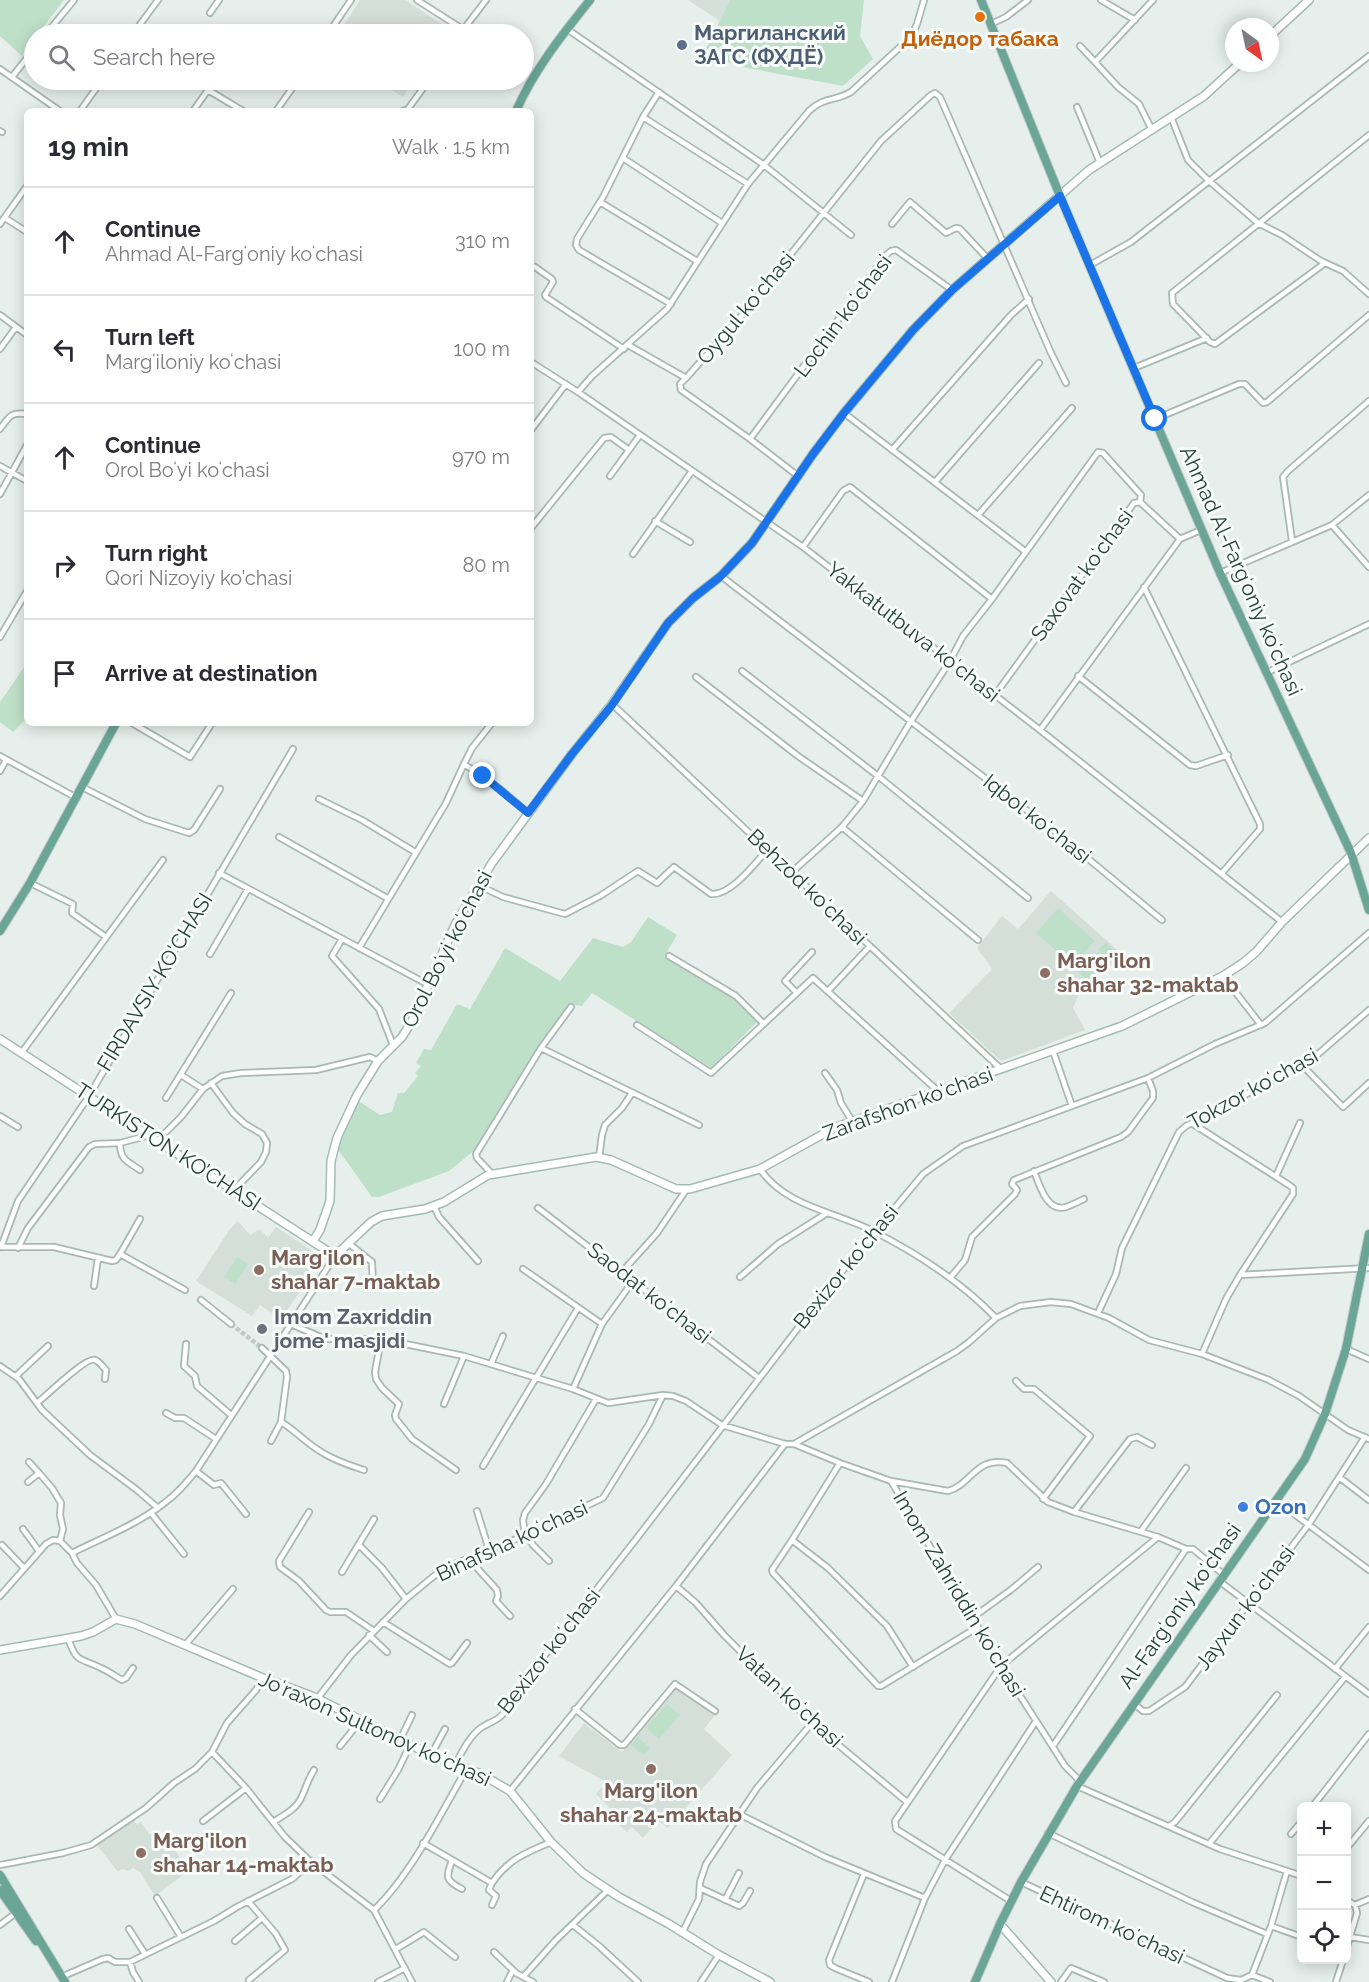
<!DOCTYPE html>
<html lang="en">
<head>
<meta charset="utf-8">
<style>
  :root { --surface:#fff; --page:#f2f2f3; --text:#2b2b33; --muted:#7c7c81; --line:#e1e1e2 }
  body { margin:0; font-family:Raleway,sans-serif; background:var(--page); color:var(--text) }
  .controls { position:absolute; right:18px; bottom:18px; display:grid; overflow:hidden; border-radius:9px; box-shadow:0 3px 15px #0003 }
  .controls button { width:54px; height:54px; display:grid; place-items:center; padding:0; border:0; border-bottom:2px solid var(--line); background:var(--surface); color:var(--text); font:30px sans-serif }
  .compass { position:absolute; left:1225px; top:18px; width:54px; height:54px; border-radius:50%; background:var(--surface); box-shadow:0 3px 15px #0003; rotate:147deg }
  .stop { position:absolute; width:18px; height:18px; margin:-14px; border:4px solid #1a73e8; border-radius:50%; background:#fff }
  .stop.end { background:#1a73e8; border-color:#fff; box-shadow:0 2px 6px #0008 }
  .list { margin:0; padding:0; list-style:none }
  h2 { display:flex; justify-content:space-between; align-items:center; height:78px; margin:0; padding:0 24px; font-size:26px }
  h2 small { font-size:20px; font-weight:400; color:var(--muted) }
  .list li { display:grid; grid-template-columns:39px 1fr auto; gap:18px; align-items:center; box-sizing:border-box; height:108px; padding:0 24px; border-top:2px solid var(--line) }
  .list b { display:block; font-size:22px; white-space:nowrap }
  .list p { margin:0; font-size:20px; white-space:nowrap; color:var(--muted) }
  .list em { font-size:20px; font-style:normal; color:var(--muted) }
  .icon { flex:none; width:33px; height:33px; fill:none; stroke:currentColor; stroke-width:2; stroke-linecap:round; stroke-linejoin:round }
  .map { position:relative; flex:none; width:1369px; height:1982px; overflow:hidden }
  .search { position:absolute; background:var(--surface); box-shadow:0 3px 15px #0003; left:24px; top:24px; width:510px; height:66px; display:flex; align-items:center; gap:15px; box-sizing:border-box; padding:0 21px; border-radius:33px; color:var(--muted); font-size:22px }
  .panel { position:absolute; background:var(--surface); box-shadow:0 3px 15px #0003; left:24px; top:108px; width:510px; height:618px; border-radius:9px }
  .map>svg:first-child { display:block }
  .built { fill:#d4dfda }
  .green { fill:#bfe0c8 }
  .lines { fill:none; stroke-linecap:round; stroke-linejoin:round }
  .street-tunnel { stroke:#bfccc8; stroke-width:4.5; stroke-dasharray:4.5 2; stroke-linecap:butt }
  .street-casing { stroke:#a8b8b2; stroke-width:8 }
  .secondary-casing { stroke:#a4bbb3; stroke-width:10 }
  .primary-casing { stroke:#c2cac8; stroke-width:10 }
  .street { stroke:#fff; stroke-width:4.5 }
  .secondary { stroke:#fff; stroke-width:7 }
  .primary { stroke:#6aa596; stroke-width:8 }
  .route { stroke:#1a73e8; stroke-width:8 }
  .food-dot { fill:#e8710a; stroke:#f7fbf9; stroke-width:2 }
  .service-dot { fill:#5c6f8a; stroke:#f7fbf9; stroke-width:2 }
  .education-dot { fill:#8d6e63; stroke:#f7fbf9; stroke-width:2 }
  .worship-dot { fill:#6b7280; stroke:#f7fbf9; stroke-width:2 }
  .shop-dot { fill:#3f7fe0; stroke:#f7fbf9; stroke-width:2 }
  .labels { text-anchor:middle; stroke-width:6; stroke-linejoin:round; paint-order:stroke }
  .service-label { font-size:21px; font-weight:bold; fill:#4e5e75; stroke:#f7fbf9; text-anchor:start }
  .food-label { font-size:21px; font-weight:bold; fill:#c56008; stroke:#f7fbf9 }
  .street-label { font-size:21px; fill:#24423a; stroke:#f7fbf9 }
  .education-label { font-size:21px; font-weight:bold; fill:#785e54; stroke:#f7fbf9; text-anchor:start }
  .worship-label { font-size:21px; font-weight:bold; fill:#5b616d; stroke:#f7fbf9; text-anchor:start }
  .shop-label { font-size:21px; font-weight:bold; fill:#366cbe; stroke:#f7fbf9; text-anchor:start }
</style>
</head>
<body>
<div class="map">
<svg width="1369" height="1982" viewBox="0 0 1369 1982">
  <rect width="100%" height="100%" fill="#e6efeb"/>
  <path class="built" d="M360,0H405L442,24L436,34H338Z
    M688,0H730L720,21Z
    M376,80H413L403,97Z
    M1051,891L1123,955L1081,989L1073,1008L1085,1030L1001,1061L949,1013L992,969L977,948L1002,916L1018,929Z
    M238,1221L250,1235L260,1229L268,1238L276,1227L323,1258L281,1319L260,1305L252,1316L196,1281L230,1229Z
    M678,1685L715,1715L704,1729L732,1755L668,1828L658,1821L643,1838L632,1827L627,1832L612,1819L616,1814L596,1794L606,1782L559,1756L584,1723L622,1752Z
    M132,1818L137,1825L141,1822L150,1835L154,1831L160,1838L166,1834L180,1858L176,1861L183,1875L155,1896L140,1872L133,1868L129,1871L122,1869L118,1872L96,1844Z"/>
  <path class="green" d="M0,0H64L38,34H34V39L22,56L0,36Z
    M730,0H864L860,36L873,59L843,86L748,68L703,55Z
    M27,663V718L13,732L0,722V702Z
    M1058,908L1095,941L1073,966L1036,933Z
    M648,917L677,935L664,957L730,995L757,1022L711,1068L592,993L582,1006L575,1005L513,1093L475,1150L449,1171L379,1197H372L337,1148L357,1100L380,1115L392,1112L398,1093H404L418,1076L415,1073L421,1066L416,1063L424,1049L431,1050L457,1004L470,1009L505,948L560,981L593,938L623,947L631,942Z
    M1106,942L1119,954L1111,962L1098,950Z
    M1098,952L1109,962L1089,982L1078,972Z
    M237,1257L248,1264L235,1284L224,1277Z
    M667,1704L680,1715L659,1739L646,1728Z
    M638,1737L650,1748L644,1755L631,1745Z"/>
  <g class="lines">
    <path class="street-tunnel" d="M231,1324L262,1348"/>
    <defs>
      <path id="street" d="M417,0L464,30
        M1101,0L1135,20
        M210,13L219,0
        M991,24L1006,17L1028,0
        M567,29L764,165L851,235
        M46,34L74,0
        M133,34L158,0
        M328,34L351,0
        M460,34L486,0
        M1080,46L1095,62
        M0,69L60,111
        M12,77L34,49
        M659,92L643,117L603,197L577,239L576,245L579,250L671,304
        M1077,107L1100,163
        M80,111L102,80
        M193,111L208,90L243,111
        M276,111L298,80
        M403,111L408,109L429,80
        M643,117L748,184
        M1171,117L1188,160L1208,180L1258,223L1282,235L1321,261L1343,271L1369,294
        M1152,130L1139,104L1118,87L1095,62L1153,0
        M0,131L2,132
        M623,158L722,223
        M600,202L697,261
        M5,218L27,232
        M0,224L27,186
        M892,224L910,202L946,233L956,228L960,229L987,258
        M1325,263L1215,344L1210,342L1173,304L1172,293L1369,135
        M1090,265L1131,242L1369,56
        M535,267L552,279L553,282L545,295L546,297L624,349
        M0,315L27,335
        M628,345L686,378L743,314L881,141L931,95L935,93L940,97L1051,353L1066,383
        M0,349L16,327
        M531,362L578,392L803,547L1040,730L1282,922
        M1134,368L1207,338
        M686,378L680,384L681,390L750,439
        M578,392L592,376L667,309L748,184L809,111C825,96 834,102 851,92L911,37L917,24L924,0
        M844,413L1026,552
        M1155,419L1239,384H1245L1263,403L1267,402L1369,315
        M0,429C10,416 10,412 27,414
        M531,430L566,384
        M892,450L1011,315L1029,299
        M0,466L27,481
        M610,476L640,435
        M798,476L750,439L886,255L891,251L896,250L952,290
        M935,482L1039,363
        M0,494L27,445
        M978,515L1072,408
        M655,521L690,542
        M1332,525L1369,495
        M531,528L604,438L611,437L629,450
        M1292,541L1283,477L1288,471L1369,401
        M803,547L843,491L850,487L992,599
        M633,554L692,471
        M1220,573L1332,525L1369,567
        M721,576L1062,837L1162,920
        M1144,587L1260,824V829L1222,873
        M0,637L27,591
        M742,671L878,776L1028,898
        M1266,673L1369,624
        M1078,676L1190,765L1196,766L1228,755
        M696,677L798,756L863,801
        M995,695L1134,503L1140,502L1180,539
        M612,704L1001,1069
        M132,723L190,757L212,723
        M1040,730L1180,539L1201,530
        M0,756L77,798
        M464,764L472,748L492,723
        M0,771L6,760
        M82,787L145,819L189,833L194,830L220,789
        M319,799L362,820L415,852
        M842,827L978,940
        M279,837L387,898
        M792,872L842,827L863,801L911,721L950,661L963,636L992,599L1098,452L1103,453L1141,495L1140,502
        M219,873L429,985
        M30,883L73,904L72,913L106,937
        M478,885L503,897L565,914L600,896L638,871L657,883L674,867L711,894C731,896 755,863 768,849
        M342,939L332,956L379,1009L393,1045
        M359,948L446,803L464,764L499,788L528,813
        M210,954L248,889
        M669,956L736,996L764,1024
        M1223,976L1261,1025
        M828,991L870,946
        M797,993L785,981L812,952
        M637,1025L711,1073L813,978L938,1091
        M541,1048L699,1125
        M1053,1051L1072,1106
        M22,1052L163,860
        M1302,1065L1343,1107L1369,1083
        M825,1073L837,1090L841,1103L852,1121
        M181,1075L203,1089
        M211,1083L233,1113L245,1124L262,1134L267,1143L266,1152L261,1162L235,1189
        M166,1098L231,993
        M0,1116L18,1127
        M1193,1124L1289,1185L1293,1188V1194L1240,1275L1226,1299L1202,1354
        M158,1140L181,1117L203,1089L222,1076L241,1073L316,1070L370,1057L378,1061
        M120,1143C120,1160 127,1161 140,1170
        M599,1158L602,1135L605,1125L622,1108L632,1093
        M760,1169C785,1206 833,1211 871,1230C917,1253 960,1281 996,1318
        M1034,1171C1039,1184 1047,1213 1066,1207C1072,1205 1078,1202 1084,1199
        M493,1175L477,1158L476,1154L541,1048L571,1007
        M1276,1176L1300,1123
        M434,1206L439,1217L478,1261
        M538,1208L759,1378
        M348,1243L372,1262L373,1286L405,1287
        M1,1247L18,1201L89,1096L293,749
        M1,1247H54L112,1261L116,1260L120,1254L185,1290
        M18,1248L28,1228L89,1147L95,1144L120,1143L150,1135
        M120,1254L140,1219
        M523,1269L602,1324
        M622,1272L657,1233L686,1190
        M1240,1275L1369,1268
        M740,1277L778,1244L827,1213
        M950,1278L965,1260L972,1237L1015,1194L1017,1190L1012,1184L1014,1180L1121,1137L1128,1132L1153,1098V1091L1148,1078
        M94,1286L98,1258
        M201,1300L231,1324
        M1098,1313L1116,1274L1122,1248L1179,1132L1186,1126L1302,1065L1317,1055L1369,1010
        M291,1324L325,1339H381L464,1356L573,1389L608,1403L663,1395L673,1396L686,1401L722,1425L785,1444H794L840,1463L891,1481L1001,1666L1065,1766L1080,1781
        M381,1339L375,1372L376,1379L382,1388L399,1404L395,1415L396,1419L412,1439L456,1470
        M186,1344L184,1366L195,1376L197,1386L231,1415
        M262,1348L286,1371L287,1377L281,1422L271,1441
        M1346,1349L1369,1359
        M491,1364L503,1336
        M0,1366L19,1379L42,1410L90,1455L137,1490L158,1508
        M16,1376L48,1346
        M1016,1381L1024,1389H1034L1090,1436L1043,1499
        M573,1389L602,1324L633,1281
        M37,1403C46,1396 87,1356 95,1360C99,1361 103,1367 106,1370L105,1379
        M444,1404L464,1356
        M166,1413L175,1418H184L216,1439
        M281,1422C295,1430 306,1443 320,1451C333,1460 349,1465 364,1470
        M794,1444L957,1351L968,1343L996,1318L1020,1306L1051,1302L1071,1304L1109,1318L1149,1340L1202,1354L1269,1380L1299,1396L1348,1430L1369,1439
        M29,1462L39,1473
        M840,1463L792,1540L828,1568L887,1626L913,1667
        M483,1466L578,1308
        M196,1471L214,1485L221,1483L246,1514
        M1339,1477L1369,1500
        M891,1481L948,1491C971,1485 976,1456 1007,1463L1048,1502L1074,1512L1158,1537L1186,1549H1193L1223,1574
        M28,1482L39,1473L52,1488L61,1503L60,1515L63,1529L60,1541
        M1277,1501L1369,1570
        M477,1511L489,1550
        M309,1512L279,1561L280,1567L299,1581L326,1610L330,1612H346L374,1631
        M1074,1512L1130,1439L1137,1437L1152,1445
        M151,1513L184,1554
        M23,1529L39,1551
        M1141,1531L1186,1468
        M526,1534L533,1545L549,1561
        M525,1535L523,1520L525,1513L546,1484L596,1399
        M792,1540L772,1570L773,1573L878,1686H881L978,1627
        M2,1545L24,1568
        M359,1545L382,1568L406,1599
        M72,1553C102,1538 136,1525 163,1504C176,1495 186,1483 196,1471L335,1256
        M468,1558L497,1590L498,1596L496,1601L510,1616
        M342,1572L374,1519
        M1219,1581L1369,1694
        M676,1586L696,1603L724,1635L812,1723L907,1802
        M0,1596L46,1544L53,1540L60,1541L72,1553L77,1563L96,1585L116,1619
        M972,1618L1012,1589L1038,1567
        M383,1622L450,1664L452,1663L467,1643
        M369,1635L387,1652
        M68,1638C77,1664 79,1657 101,1668C108,1671 115,1676 122,1680L126,1678L133,1668
        M186,1644L233,1589
        M1335,1669L1369,1627
        M317,1699L351,1655L406,1599L434,1576L450,1566L514,1540L603,1498L649,1424L663,1395
        M1134,1704L1143,1711H1149L1185,1687L1309,1524L1365,1437
        M575,1709L620,1745H624L675,1684L715,1711
        M400,1740L412,1715
        M340,1746L361,1720
        M1053,1746L1186,1549
        M212,1752L246,1788L285,1837L311,1862L374,1910L412,1982
        M431,1755L445,1729
        M456,1764C461,1752 472,1732 484,1726C489,1723 495,1721 500,1717C513,1705 522,1689 530,1674L637,1538L834,1281L923,1174L963,1146L1148,1078L1215,1044L1265,1023L1369,933
        M1077,1786L1220,1849L1302,1876
        M510,1791L676,1586L785,1444
        M380,1799L398,1770L410,1745
        M1313,1806L1369,1734
        M739,1814L825,1857L925,1898
        M203,1821L246,1788
        M273,1822C284,1815 297,1809 302,1796C307,1786 307,1781 314,1770
        M1169,1826L1175,1822L1277,1695
        M1048,1833L1192,1902L1267,1934
        M1291,1834L1302,1821
        M423,1843L492,1883C507,1860 527,1852 551,1842
        M1209,1844L1345,1677
        M1346,1849L1369,1821
        M452,1860C446,1878 445,1880 462,1889
        M0,1865L63,1853L91,1845L146,1808L174,1783L195,1769L212,1752L227,1723L256,1690L263,1678
        M864,1874L829,1960L830,1965L835,1968L869,1982
        M1021,1882L1227,1978L1241,1980L1252,1975L1270,1982
        M700,1888L739,1906L743,1903L750,1891
        M157,1898L181,1937
        M725,1900L739,1873
        M1346,1900L1355,1905L1369,1899
        M248,1901L276,1934L285,1950L249,1980
        M1011,1901L896,1829L895,1821L1001,1666L1158,1537
        M492,1905L496,1896L489,1890L492,1883
        M374,1910C411,1875 441,1813 467,1768
        M0,1925L17,1912
        M573,1925L599,1946L638,1982
        M1271,1926L1302,1937
        M129,1929L145,1954
        M682,1933L699,1899L700,1882L706,1864L757,1788L812,1723
        M1350,1937L1369,1940
        M235,1941L262,1918
        M396,1949L424,1932L455,1957
        M1346,1950L1357,1913L1355,1905
        M494,1952L516,1973L533,1982
        M130,1962L133,1972L139,1982
        M1252,1975L1271,1926L1287,1871
        M61,1977L103,1959L108,1958L115,1962H130L214,1921L237,1907L292,1879L311,1862
        M523,1977L556,1940L608,1890
        M378,1982L405,1968
        M507,1982L513,1970
        M701,1982L719,1955
        M892,1982L925,1898L945,1860L1036,1721
        M1061,1982L1071,1968L1104,1982
        M1336,1982L1343,1960"/>
      <path id="secondary" d="M1270,36L1309,0
        M0,1039L335,1256L371,1222L382,1216L425,1209L444,1202L488,1175L596,1157L611,1160L676,1189H690L760,1169L834,1128L1122,1026L1223,976L1243,963L1256,952L1282,922L1369,838
        M313,1241L320,1230L330,1201L331,1161L337,1138L357,1095L378,1061L402,1037L412,1021L456,923L492,863L572,754L612,704L668,623L693,598L721,576L752,543L813,454L844,413L913,330L952,290L1089,170L1204,96L1240,63
        M0,1650L81,1636L93,1632L116,1619L135,1624L263,1678L312,1696L431,1755L481,1774L510,1791L551,1842L583,1873L619,1897L669,1924L719,1955L770,1982
        M1000,1924L1051,1982"/>
      <path id="primary" d="M981,0L1060,196L1220,573L1351,853L1369,910
        M516,111C534,70 562,35 590,0
        M0,931L30,883L116,723
        M0,1875L65,1982
        M0,1890L36,1941
        M975,1982L1000,1924L1021,1882L1077,1786L1305,1459L1325,1414L1346,1349L1369,1234"/>
    </defs>
    <use href="#street" class="street-casing"/>
    <use href="#secondary" class="secondary-casing"/>
    <use href="#primary" class="primary-casing"/>
    <use href="#street" class="street"/>
    <use href="#secondary" class="secondary"/>
    <use href="#primary" class="primary"/>
  </g>
  <g class="lines">
    <path class="route" d="M483,776L528,813L572,754L612,705L668,623L693,598L721,576L752,543L813,454L844,413L913,330L952,290L1060,196L1155,419"/>
  </g>
  <circle class="food-dot" cx="980" cy="17" r="6"/>
  <circle class="service-dot" cx="682" cy="45" r="6"/>
  <g class="education-dot">
    <circle cx="1045" cy="973" r="6"/>
    <circle cx="259" cy="1270" r="6"/>
    <circle cx="651" cy="1769" r="6"/>
    <circle cx="141" cy="1853" r="6"/>
  </g>
  <circle class="worship-dot" cx="262" cy="1329" r="6"/>
  <circle class="shop-dot" cx="1243" cy="1507" r="6"/>
  <g class="labels">
    <g class="service-label">
      <text x="694" y="40">Маргиланский<tspan x="694" dy="24">ЗАГС (ФХДЁ)</tspan></text>
    </g>
    <g class="food-label">
      <text x="980" y="46">Диёдор табака</text>
    </g>
    <g class="street-label">
      <text transform="translate(746 308) rotate(-50)" y="7">Oygul koʻchasi</text>
      <text transform="translate(843 316) rotate(-53)" y="7">Lochin koʻchasi</text>
      <text transform="translate(1241 571) rotate(66)" y="7">Ahmad Al-Fargʻoniy koʻchasi</text>
      <text transform="translate(1082 575) rotate(-54)" y="7">Saxovat koʻchasi</text>
      <text transform="translate(913 632) rotate(38)" y="7">Yakkatutbuva koʻchasi</text>
      <text transform="translate(1037 819) rotate(38)" y="7">Iqbol koʻchasi</text>
      <text transform="translate(807 887) rotate(44)" y="7">Behzod koʻchasi</text>
      <text transform="translate(447 949) rotate(-63)" y="7">Orol Boʻyi koʻchasi</text>
      <text transform="translate(155 982) rotate(-59)" y="7">FIRDAVSIY KO'CHASI</text>
      <text transform="translate(1253 1089) rotate(-29)" y="7">Tokzor koʻchasi</text>
      <text transform="translate(908 1104) rotate(-20)" y="7">Zarafshon koʻchasi</text>
      <text transform="translate(168 1147) rotate(33)" y="7">TURKISTON KO’CHASI</text>
      <text transform="translate(846 1267) rotate(-51)" y="7">Bexizor koʻchasi</text>
      <text transform="translate(649 1293) rotate(38)" y="7">Saodat koʻchasi</text>
      <text transform="translate(512 1541) rotate(-25)" y="7">Binafsha koʻchasi</text>
      <text transform="translate(959 1594) rotate(59)" y="7">Imom Zahriddin koʻchasi</text>
      <text transform="translate(1180 1606) rotate(-55)" y="7">Al-Fargʻoniy koʻchasi</text>
      <text transform="translate(1245 1608) rotate(-53)" y="7">Jayxun koʻchasi</text>
      <text transform="translate(549 1651) rotate(-52)" y="7">Bexizor koʻchasi</text>
      <text transform="translate(789 1697) rotate(43)" y="7">Vatan koʻchasi</text>
      <text transform="translate(375 1729) rotate(24)" y="7">Joʻraxon Sultonov koʻchasi</text>
      <text transform="translate(1112 1925) rotate(25)" y="7">Ehtirom koʻchasi</text>
    </g>
    <g class="education-label">
      <text x="1057" y="968">Marg'ilon<tspan x="1057" dy="24">shahar 32-maktab</tspan></text>
      <text x="271" y="1265">Marg'ilon<tspan x="271" dy="24">shahar 7-maktab</tspan></text>
      <text x="651" y="1798" text-anchor="middle">Marg'ilon<tspan x="651" dy="24">shahar 24-maktab</tspan></text>
      <text x="153" y="1848">Marg'ilon<tspan x="153" dy="24">shahar 14-maktab</tspan></text>
    </g>
    <g class="worship-label">
      <text x="274" y="1324">Imom Zaxriddin<tspan x="274" dy="24">jome' masjidi</tspan></text>
    </g>
    <g class="shop-label">
      <text x="1255" y="1514">Ozon</text>
    </g>
  </g>
</svg>
<div class="controls">
<button>+</button>
<button>−</button>
<button><svg class="icon" aria-label="locate" viewBox="0 0 24 24"><circle cx="12" cy="12" r="6"/><path d="M12 2v4M12 18v4M2 12h4M18 12h4"/></svg></button>
</div>
<svg class="compass" viewBox="-18 -18 36 36"><path d="M0-13l5 13h-10z" fill="#e53935"/><path d="M0 13l5-13h-10z" fill="#7c7c81"/></svg>
<div class="stop" style="left:1155px;top:419px"></div>
<div class="stop end" style="left:483px;top:776px"></div>
<div class="search"><svg class="icon" aria-label="search" viewBox="0 0 24 24"><circle cx="10" cy="10" r="6"/><path d="M15 15l6 6"/></svg>Search here</div>
<section class="panel">
<h2>19 min<small>Walk · 1.5 km</small></h2>
<ul class="list">
<li><svg class="icon" aria-label="ahead" viewBox="0 0 24 24"><path d="M12 20V5M6 11l6-6 6 6"/></svg><div><b>Continue</b><p>Ahmad Al-Fargʻoniy koʻchasi</p></div><em>310 m</em></li>
<li><svg class="icon" aria-label="left" viewBox="0 0 24 24"><path d="M17 20v-9H6M10 6l-5 5 5 5"/></svg><div><b>Turn left</b><p>Margʻiloniy koʻchasi</p></div><em>100 m</em></li>
<li><svg class="icon" aria-label="ahead" viewBox="0 0 24 24"><path d="M12 20V5M6 11l6-6 6 6"/></svg><div><b>Continue</b><p>Orol Boʻyi koʻchasi</p></div><em>970 m</em></li>
<li><svg class="icon" aria-label="right" viewBox="0 0 24 24"><path d="M7 20v-9h11M14 6l5 5-5 5"/></svg><div><b>Turn right</b><p>Qori Nizoyiy ko'chasi</p></div><em>80 m</em></li>
<li><svg class="icon" aria-label="arrive" viewBox="0 0 24 24"><path d="M6 21V4h12l-3 4 3 4H6"/></svg><div><b>Arrive at destination</b></div></li>
</ul>
</section>
</div>
</body>
</html>
